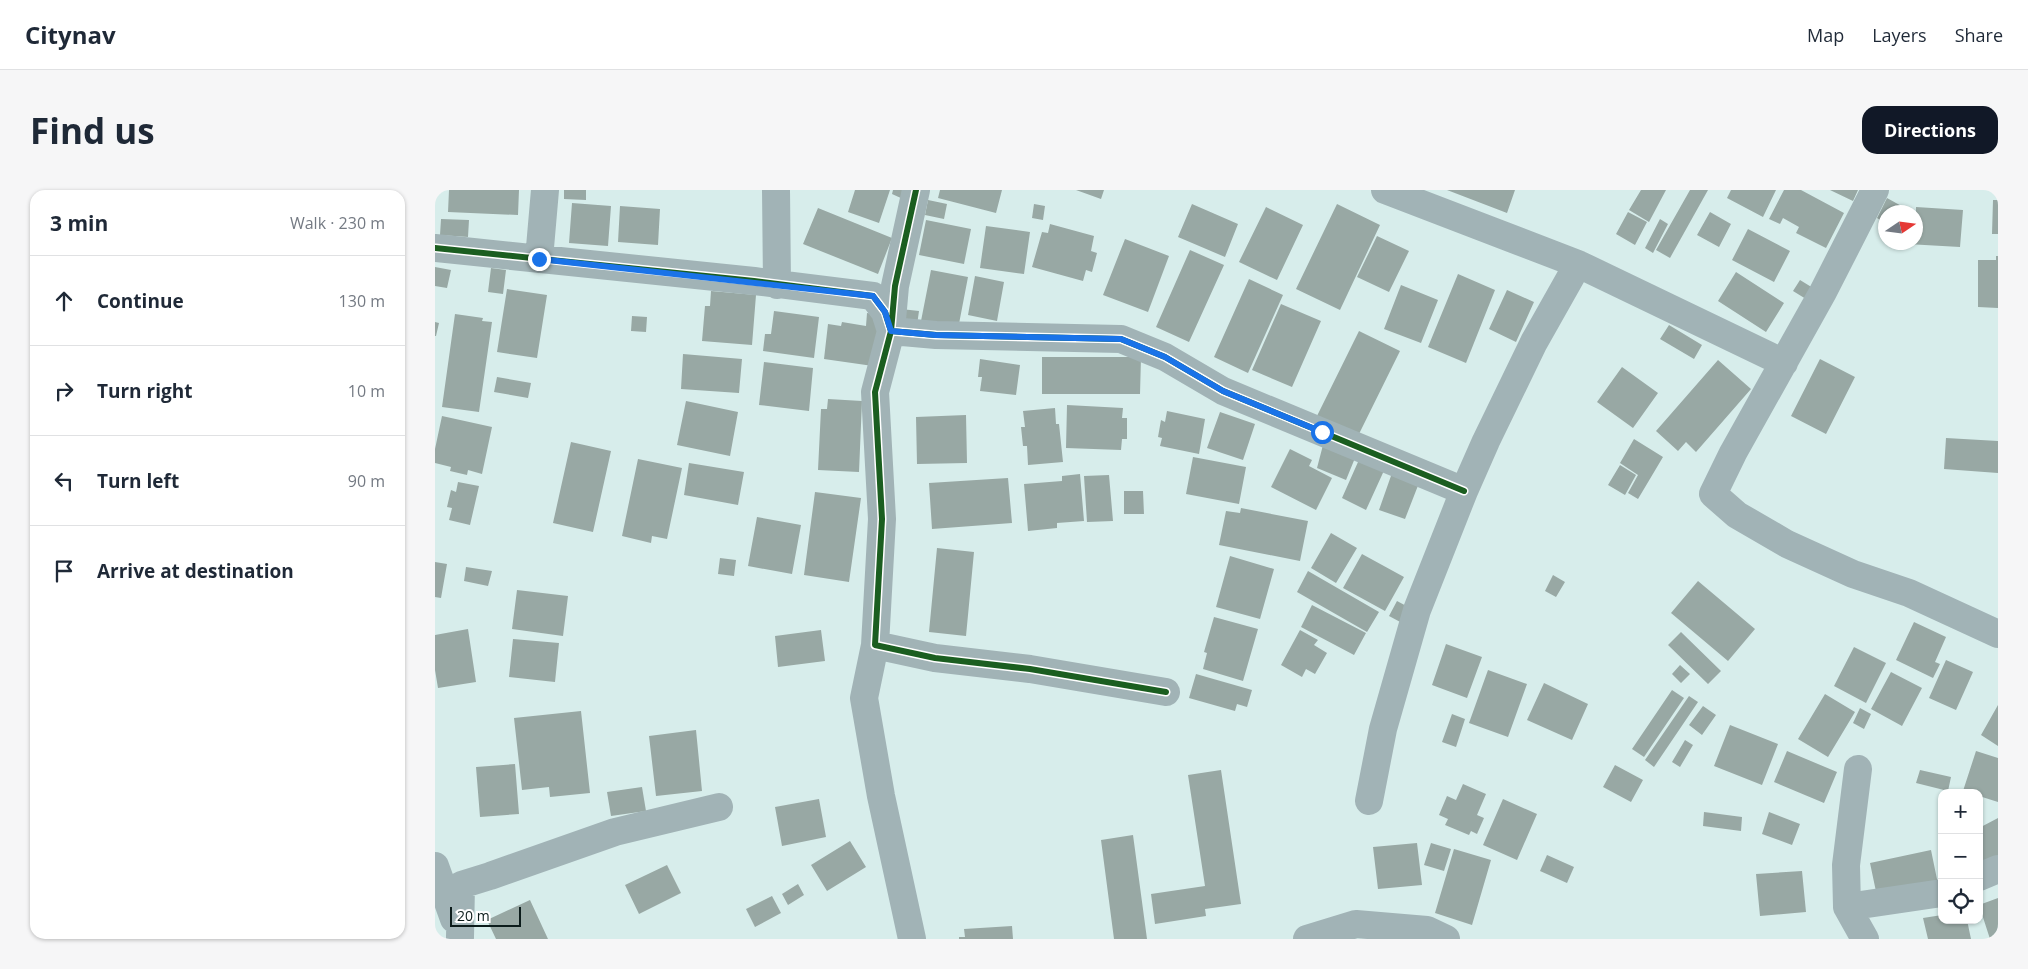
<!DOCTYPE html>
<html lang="en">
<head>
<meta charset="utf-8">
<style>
  :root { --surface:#fff; --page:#f6f6f7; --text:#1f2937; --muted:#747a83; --line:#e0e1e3; --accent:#111827 }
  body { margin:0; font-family:"Open Sans",sans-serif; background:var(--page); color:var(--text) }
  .controls { position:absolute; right:15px; bottom:15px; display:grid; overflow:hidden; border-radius:10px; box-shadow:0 1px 4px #0004 }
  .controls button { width:45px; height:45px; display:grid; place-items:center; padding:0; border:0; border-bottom:1px solid var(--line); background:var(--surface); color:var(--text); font:25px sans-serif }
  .compass { position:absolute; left:1443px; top:15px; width:45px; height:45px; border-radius:50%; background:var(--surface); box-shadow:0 1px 4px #0004; rotate:77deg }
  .scale { position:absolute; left:15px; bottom:12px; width:71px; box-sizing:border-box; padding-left:5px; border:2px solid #0c1c1b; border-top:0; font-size:14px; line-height:18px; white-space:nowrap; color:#0c1c1b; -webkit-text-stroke:4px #fff; paint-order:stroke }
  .stop { position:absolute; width:15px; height:15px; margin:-11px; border:4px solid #1a73e8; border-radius:50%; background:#fff }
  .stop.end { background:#1a73e8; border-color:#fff; box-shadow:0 1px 5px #0008 }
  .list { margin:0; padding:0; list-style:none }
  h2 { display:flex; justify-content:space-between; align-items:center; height:65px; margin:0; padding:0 20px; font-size:21px }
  h2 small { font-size:16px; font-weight:400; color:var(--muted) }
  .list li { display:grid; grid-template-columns:32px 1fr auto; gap:15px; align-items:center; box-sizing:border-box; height:90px; padding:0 20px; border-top:1px solid var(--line) }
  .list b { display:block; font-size:19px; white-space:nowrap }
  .list em { font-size:16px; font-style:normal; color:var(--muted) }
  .icon { flex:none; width:28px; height:28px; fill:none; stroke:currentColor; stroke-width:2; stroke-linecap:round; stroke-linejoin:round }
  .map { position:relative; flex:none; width:1563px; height:749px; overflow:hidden; border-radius:15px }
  header { display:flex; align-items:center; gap:30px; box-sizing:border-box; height:70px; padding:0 25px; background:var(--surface); border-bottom:1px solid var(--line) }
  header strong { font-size:24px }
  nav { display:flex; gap:28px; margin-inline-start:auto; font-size:18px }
  .intro { display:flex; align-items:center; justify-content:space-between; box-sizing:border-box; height:120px; padding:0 30px }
  h1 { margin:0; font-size:35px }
  .button { padding:12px 22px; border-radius:15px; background:var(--accent); color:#fff; font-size:18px; font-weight:700 }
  main { display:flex; gap:30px; padding:0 30px }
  aside { flex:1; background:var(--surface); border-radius:15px; box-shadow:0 1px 4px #0004 }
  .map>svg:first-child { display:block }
  .building { fill:#98a8a4 }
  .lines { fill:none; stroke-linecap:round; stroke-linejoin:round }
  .minor { stroke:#a1b3b6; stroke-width:28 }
  .cycleway-casing { stroke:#fff; stroke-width:9 }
  .cycleway { stroke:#1b5e20; stroke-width:6 }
  .route { stroke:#1a73e8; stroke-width:6 }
</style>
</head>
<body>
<header>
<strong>Citynav</strong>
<nav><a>Map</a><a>Layers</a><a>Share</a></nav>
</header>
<div class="intro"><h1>Find us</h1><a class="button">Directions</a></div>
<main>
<aside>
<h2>3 min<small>Walk · 230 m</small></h2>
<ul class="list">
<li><svg class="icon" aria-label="ahead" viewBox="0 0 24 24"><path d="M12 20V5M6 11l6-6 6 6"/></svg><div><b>Continue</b></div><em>130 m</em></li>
<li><svg class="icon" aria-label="right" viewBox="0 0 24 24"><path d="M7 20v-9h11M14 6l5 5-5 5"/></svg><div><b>Turn right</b></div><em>10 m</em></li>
<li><svg class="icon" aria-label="left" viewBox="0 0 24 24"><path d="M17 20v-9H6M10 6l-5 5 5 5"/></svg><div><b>Turn left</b></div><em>90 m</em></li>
<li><svg class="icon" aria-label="arrive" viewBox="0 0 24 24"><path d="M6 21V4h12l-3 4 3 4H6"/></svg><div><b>Arrive at destination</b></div></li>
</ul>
</aside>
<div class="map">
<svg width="1563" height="749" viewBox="0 0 1563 749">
  <rect width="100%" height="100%" fill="#d7edeb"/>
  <path class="building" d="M14,0H84L83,25L13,22Z
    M129,0H151V10L129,9Z
    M420,0H455L444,33L413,22Z
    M458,0H472L468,9L457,4Z
    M505,0H567L561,23L503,8Z
    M641,0H669L666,9Z
    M1012,0H1080L1072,23Z
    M1206,0H1231L1214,32L1194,20Z
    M1255,0H1273L1235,68L1221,60Z
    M1296,0H1341L1328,27L1292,8Z
    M1349,0H1366L1409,23L1391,58L1361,43L1364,37L1348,28L1345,34L1334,29Z
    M1395,0H1423L1418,11Z
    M1452,8L1470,18L1467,22H1450V33L1442,28Z
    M493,10L512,14L509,29L490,25Z
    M1558,10H1563V44H1557Z
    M137,13L176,16L173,56L134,53Z
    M599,14L610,16L608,30L597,28Z
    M757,14L803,34L790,67L743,47Z
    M902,14L945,35L905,120L861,99Z
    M185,16L225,19L223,55L183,52Z
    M831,17L868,35L842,90L804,72Z
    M1481,17L1528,20L1525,57L1472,54V52H1480Z
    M383,18L457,48L443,84L368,54Z
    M1193,22L1212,32L1200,55L1181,44Z
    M1275,22L1296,34L1284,57L1262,45Z
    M6,29L34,30L33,47L5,45Z
    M1225,29L1233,34L1218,63L1210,58Z
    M491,30L536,39L529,74L484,65Z
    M615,34L659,46L656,61L662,63L657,82L651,80L648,91L597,77L607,42L613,43Z
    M551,36L595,42L589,84L545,78Z
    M1313,39L1355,61L1339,92L1297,70Z
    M942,46L974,61L954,102L922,87Z
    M690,49L734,66L713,122L668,105Z
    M755,60L789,75L754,152L721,137Z
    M1561,66H1563V118L1543,117V70H1561Z
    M0,77L16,80L12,98L0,96Z
    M56,78L71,80L68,104L53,102Z
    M496,80L533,87L523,139L486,131Z
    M1301,82L1349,113L1331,142L1283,111Z
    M1023,84L1060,100L1031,173L993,157Z
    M540,86L569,92L562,131L533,125Z
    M814,89L848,105L813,183L779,167Z
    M1365,90L1378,98L1371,109L1358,101Z
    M966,95L1003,110L986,153L949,139Z
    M72,99L112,105L102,168L62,162Z
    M1072,100L1099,112L1081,152L1054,139Z
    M276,101L321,105L317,155L267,151L270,116H275Z
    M846,114L886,131L857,197L817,180Z
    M466,119L484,121L482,135L465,132Z
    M339,121L384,127L379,168L328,161L330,144H336Z
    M432,123L445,125L438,176L389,169L393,134L406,136L407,132L431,136Z
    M20,124L48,128L47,131L57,132L44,222L7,217Z
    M197,126L212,127L211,142L196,141Z
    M0,132L4,133L1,146H0Z
    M1234,135L1267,155L1259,169L1225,149Z
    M924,141L965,161L921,250L880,230Z
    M248,164L307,169L304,203L246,199Z
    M607,167H706L705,204H607Z
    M545,169L585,175L581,205L545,201L547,187H543Z
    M1385,169L1420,187L1391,244L1356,226Z
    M1283,170L1316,199L1261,262L1251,252L1243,261L1221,241Z
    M329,172L378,178L374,221L324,215Z
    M1187,177L1223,203L1198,238L1162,212Z
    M62,187L96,193L93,208L59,202Z
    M393,209L427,211L424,282L383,280L386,219H392Z
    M251,211L303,222L295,266L242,255Z
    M632,215L688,218L687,228H692V249H687L686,260L631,258Z
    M620,218L621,234H624L628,272L593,275L592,256H588L586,237H590L588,221Z
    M732,221L770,229L764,264L725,256L727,248L723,247L726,230L730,232Z
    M785,222L820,234L808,270L772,258Z
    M531,225L532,273L482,274L481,227Z
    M7,226L57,237L47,284L33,280L32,285L15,281L16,277L0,273V259Z
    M1511,248L1563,251V283L1509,279Z
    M1199,249L1228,267L1203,309L1193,303L1203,285L1185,273Z
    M136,252L176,261L158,342L118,333Z
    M888,255L920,268L911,290L882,278Z
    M855,259L877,270L874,276L897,288L881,320L836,297Z
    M927,263L952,274L931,320L907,308Z
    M758,267L811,277L804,314L751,304Z
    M203,269L247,278L232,349L217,346L216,353L187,346Z
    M254,273L309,282L303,315L249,305Z
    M1185,275L1201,285L1190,305L1173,295Z
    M957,283L984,293L970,329L944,320Z
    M645,284L649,331L622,333V338L593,341L589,294L627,291V286Z
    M674,285L678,331L652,332L649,286Z
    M573,288L577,333L497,339L494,293Z
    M23,292L44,296L35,335L14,330L17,318L12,317L16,300L21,302Z
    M689,301H708L709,324H689Z
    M380,302L426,308L414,392L369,385Z
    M806,318L873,331L865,371L784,355L791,321L805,323Z
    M322,327L366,335L357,384L313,376Z
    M896,343L922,358L901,393L876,378Z
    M502,358L539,362L531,446L494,442Z
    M927,364L969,387L950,421L908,398Z
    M795,366L839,379L825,429L781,417Z
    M285,368L301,370L299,386L283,384Z
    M0,372L12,374L6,408L0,407Z
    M31,377L57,381L53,396L29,391Z
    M873,381L944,422L932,442L862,402Z
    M1118,385L1130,392L1121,407L1110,401Z
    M1263,391L1320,439L1293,471L1236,423Z
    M82,400L133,406L128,446L77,439Z
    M962,411L977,419L969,434L954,426Z
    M877,415L931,443L919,465L866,437Z
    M779,427L823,439L808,491L768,479L772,463L769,462Z
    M1479,432L1511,447L1500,472L1505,474L1498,488L1461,470Z
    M33,439L41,492L3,498L0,480V445Z
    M386,440L390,471L343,477L340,446Z
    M865,440L883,450L879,455L892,463L880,484L871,479L867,487L846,475Z
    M1246,442L1286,481L1273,494L1233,455Z
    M78,449L124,453L120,492L74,487Z
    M1011,454L1047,467L1032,508L997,495Z
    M1419,457L1451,473L1431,513L1399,496Z
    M1511,470L1538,482L1521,520L1494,508Z
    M1245,475L1255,484L1246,493L1237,484Z
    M1053,480L1092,494L1073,547L1034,533Z
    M1456,482L1487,498L1467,536L1436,519Z
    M761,484L817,500L812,517L802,514L800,521L754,508Z
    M1109,493L1153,514L1137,550L1092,530Z
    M1237,500L1249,508L1209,567L1197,559Z
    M1390,504L1420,522L1393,567L1363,549Z
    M1254,506L1263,512L1219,577L1210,570Z
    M1563,515V556L1546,545Z
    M1268,516L1281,525L1267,545L1254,535Z
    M1425,518L1436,524L1429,539L1418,533Z
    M146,521L155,603L115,607L114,597L87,600L79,528Z
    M1017,524L1030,529L1021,557L1007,552Z
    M1295,535L1343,554L1327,595L1279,576Z
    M261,540L267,601L221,606L214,546Z
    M1250,550L1258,555L1245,577L1237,572Z
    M1352,561L1402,582L1389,613L1339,592Z
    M1541,561L1563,568V612L1544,606V603L1528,601Z
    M80,574L84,624L45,627L41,577Z
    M1180,575L1208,590L1196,612L1168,597Z
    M786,580L806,714L770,719L771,726L720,734L716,704L770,696L753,585Z
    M1485,580L1516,587L1513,601L1481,593Z
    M1028,594L1051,604L1042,625L1049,628L1042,644L1036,641L1034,645L1010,635L1013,629L1004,625L1012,606L1021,610Z
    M207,597L211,621L176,626L172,602Z
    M384,609L391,647L347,656L340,617Z
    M1068,609L1102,624L1082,670L1048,655Z
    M1269,622L1307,627L1306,641L1268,636Z
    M1334,622L1365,634L1357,655L1327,644Z
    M1563,628V668L1544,677V638Z
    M698,645L712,749H679L666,650Z
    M415,651L431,677L392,701L376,675Z
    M982,653L987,695L943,699L938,657Z
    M996,653L1016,659L1009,681L989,675Z
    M1019,659L1056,670L1037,735L1000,723Z
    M1496,660L1504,699L1443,711L1435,673Z
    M1112,665L1139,677L1132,693L1105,681Z
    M232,675L246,703L204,724L190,695Z
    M1367,681L1371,722L1325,726L1321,684Z
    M363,694L369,705L353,715L347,704Z
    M337,706L346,723L320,737L311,719Z
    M1563,708V749H1555L1544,715Z
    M95,710L113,749H61L52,730Z
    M1507,725V730H1532L1536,749H1493L1488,728Z
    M577,736L578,749H524V747H530L529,739Z"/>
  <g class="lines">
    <path class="minor" d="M341,0L342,95
      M481,0L460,96L456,141L440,202L447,329L440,455L500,468L595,479L731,502
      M950,0L1143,74L1349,173
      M1440,0L1388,102L1298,263L1278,304L1302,325L1352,354L1418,384L1474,403L1563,444
      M0,58L319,91L438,106L450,122L456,141L501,145L686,149L730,167L788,201L1029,301
      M104,69L110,0
      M440,455L429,508L446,606L477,749
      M1423,579L1411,675L1412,717L1430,749
      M934,611L948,539L982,420L1029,301L1051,251L1099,152L1143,74
      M0,676L19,729
      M1544,687L1563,679
      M1412,717L1507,703
      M25,747L26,695L55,686L180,642L284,617
      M872,749L921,734L992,740L1011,749"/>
    <defs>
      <path id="cycleway" d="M481,0L460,96L456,141L440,202L447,329L440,455L500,468L595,479L731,502
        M0,58L319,91L438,106L450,122L456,141L501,145L686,149L730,167L788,201L1029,301"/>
    </defs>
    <use href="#cycleway" class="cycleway-casing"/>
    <use href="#cycleway" class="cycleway"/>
  </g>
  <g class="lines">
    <path class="route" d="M104,69L438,106L450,122L456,141L500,145L686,149L730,167L788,201L887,242"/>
  </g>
</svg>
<div class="controls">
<button>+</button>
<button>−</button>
<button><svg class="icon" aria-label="locate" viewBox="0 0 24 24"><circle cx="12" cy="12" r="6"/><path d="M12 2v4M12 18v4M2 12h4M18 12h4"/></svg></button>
</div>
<svg class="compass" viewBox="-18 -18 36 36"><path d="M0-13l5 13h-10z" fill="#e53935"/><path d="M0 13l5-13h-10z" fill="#747a83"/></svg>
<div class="scale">20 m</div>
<div class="stop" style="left:887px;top:242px"></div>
<div class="stop end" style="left:104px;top:69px"></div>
</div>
</main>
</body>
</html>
